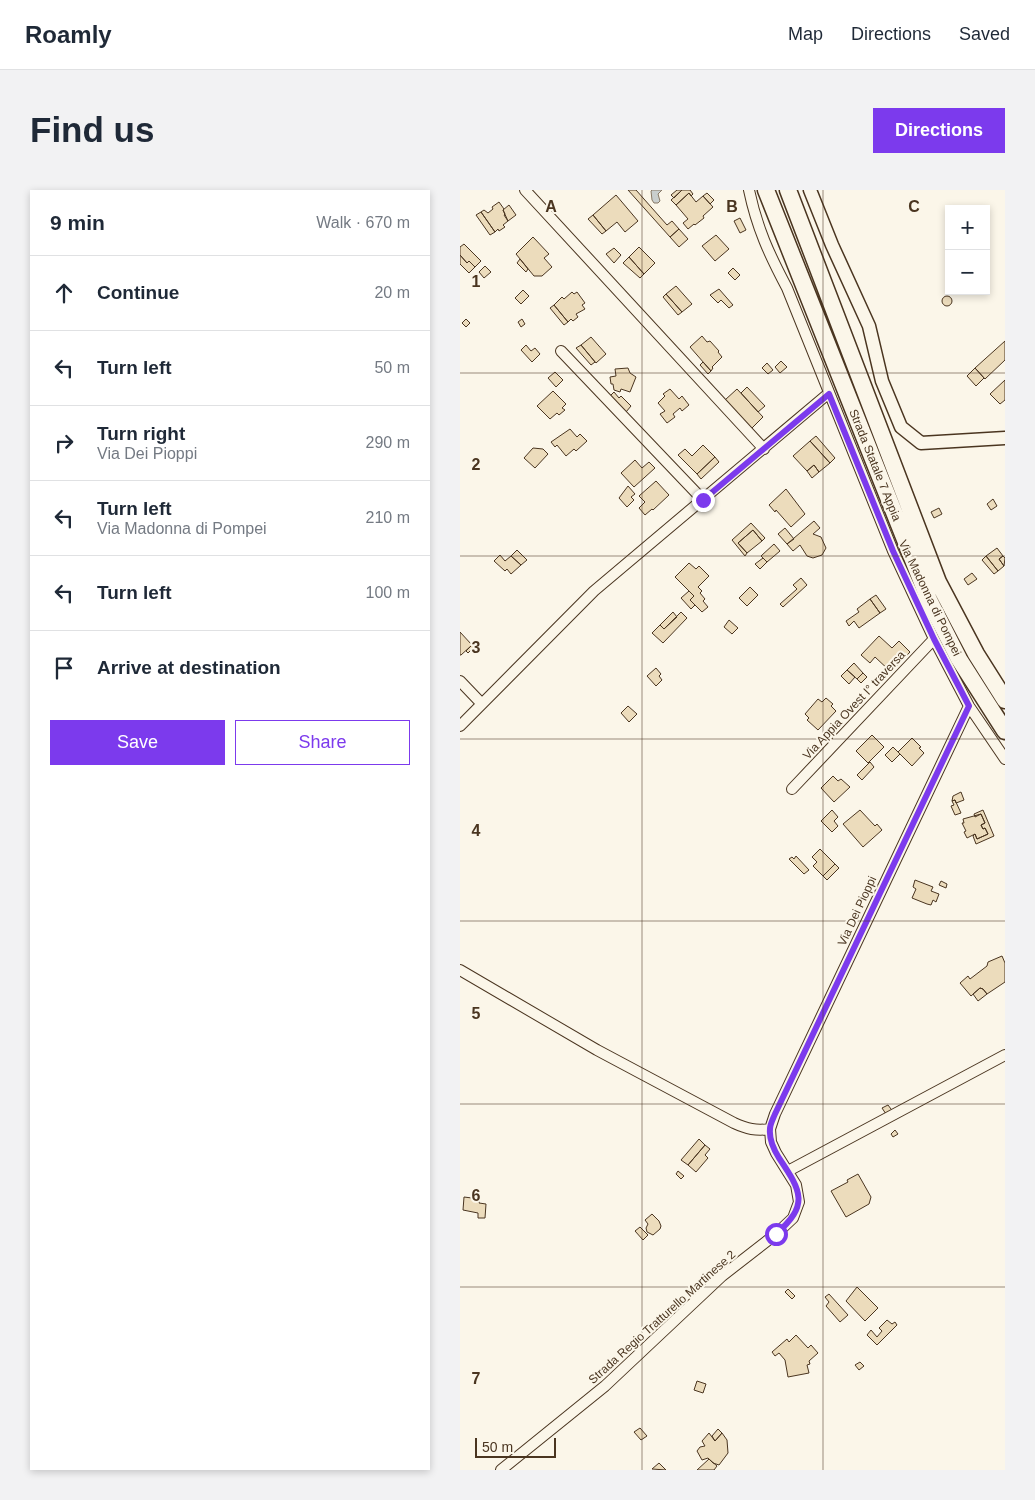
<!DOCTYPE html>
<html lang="en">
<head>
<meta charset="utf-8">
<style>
  :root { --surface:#fff; --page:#f2f2f3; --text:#1f2937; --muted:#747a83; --line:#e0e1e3; --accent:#7c3aed }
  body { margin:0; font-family:Helvetica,sans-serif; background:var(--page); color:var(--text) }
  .controls { position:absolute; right:15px; top:15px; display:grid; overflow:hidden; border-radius:0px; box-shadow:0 2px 8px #0003 }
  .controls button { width:45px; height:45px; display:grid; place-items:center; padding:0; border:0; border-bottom:1px solid var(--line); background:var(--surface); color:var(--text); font:25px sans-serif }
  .scale { position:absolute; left:15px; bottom:12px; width:81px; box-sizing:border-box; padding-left:5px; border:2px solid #4a3520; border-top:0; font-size:14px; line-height:18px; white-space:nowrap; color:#4a3520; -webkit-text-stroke:4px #fbf6e9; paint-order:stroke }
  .stop { position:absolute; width:15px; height:15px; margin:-11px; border:4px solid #7c3aed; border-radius:50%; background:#fff }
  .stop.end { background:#7c3aed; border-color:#fff; box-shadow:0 1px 5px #0008 }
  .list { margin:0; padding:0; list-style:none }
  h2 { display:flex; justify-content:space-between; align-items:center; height:65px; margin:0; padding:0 20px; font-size:21px }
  h2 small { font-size:16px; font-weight:400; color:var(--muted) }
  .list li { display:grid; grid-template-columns:32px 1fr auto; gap:15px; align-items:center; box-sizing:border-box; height:75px; padding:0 20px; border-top:1px solid var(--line) }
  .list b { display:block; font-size:19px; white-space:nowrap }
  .list p { margin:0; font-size:16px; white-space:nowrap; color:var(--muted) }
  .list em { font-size:16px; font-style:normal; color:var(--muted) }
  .actions { display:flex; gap:10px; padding:15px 20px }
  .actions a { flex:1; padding:11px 0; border:1px solid var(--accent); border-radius:0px; text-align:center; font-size:18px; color:var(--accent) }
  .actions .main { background:var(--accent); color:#fff }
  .icon { flex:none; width:28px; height:28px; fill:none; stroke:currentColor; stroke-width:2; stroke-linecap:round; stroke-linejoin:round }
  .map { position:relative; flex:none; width:545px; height:1280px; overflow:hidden; border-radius:0px }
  header { display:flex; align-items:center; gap:30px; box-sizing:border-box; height:70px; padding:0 25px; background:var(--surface); border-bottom:1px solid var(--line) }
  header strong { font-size:24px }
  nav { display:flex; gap:28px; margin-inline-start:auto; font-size:18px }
  .intro { display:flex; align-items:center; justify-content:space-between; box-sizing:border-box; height:120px; padding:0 30px }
  h1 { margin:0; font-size:35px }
  .button { padding:12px 22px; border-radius:0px; background:var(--accent); color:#fff; font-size:18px; font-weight:700 }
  main { display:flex; gap:30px; padding:0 30px }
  aside { flex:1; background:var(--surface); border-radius:0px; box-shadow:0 2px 8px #0003 }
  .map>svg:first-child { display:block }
  .water { fill:#c9cecd; stroke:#887966 }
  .building { fill:#ecdcbc; stroke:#4a3520 }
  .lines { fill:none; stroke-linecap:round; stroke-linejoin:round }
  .minor-casing { stroke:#4a3520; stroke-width:12 }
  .tertiary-casing { stroke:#4a3520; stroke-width:15 }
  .trunk-casing { stroke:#4a3520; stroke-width:19 }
  .minor { stroke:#fbf6e9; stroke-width:10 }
  .tertiary { stroke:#fbf6e9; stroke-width:12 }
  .trunk { stroke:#fbf6e9; stroke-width:16 }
  .route { stroke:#7c3aed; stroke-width:6 }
  .grid { fill:none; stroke:#4a3520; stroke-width:1; stroke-opacity:0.55 }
  .labels { text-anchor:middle; stroke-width:4; stroke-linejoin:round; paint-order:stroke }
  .street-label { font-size:12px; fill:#4a3520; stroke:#fbf6e9 }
  .grid-label { font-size:16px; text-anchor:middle; font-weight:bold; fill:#4a3520; stroke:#fbf6e9; stroke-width:4; stroke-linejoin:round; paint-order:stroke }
</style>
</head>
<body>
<header>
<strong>Roamly</strong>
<nav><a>Map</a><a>Directions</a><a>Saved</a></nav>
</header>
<div class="intro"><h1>Find us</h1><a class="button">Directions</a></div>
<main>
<aside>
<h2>9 min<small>Walk · 670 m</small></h2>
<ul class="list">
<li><svg class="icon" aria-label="ahead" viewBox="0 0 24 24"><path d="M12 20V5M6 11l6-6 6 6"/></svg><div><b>Continue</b></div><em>20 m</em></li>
<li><svg class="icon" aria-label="left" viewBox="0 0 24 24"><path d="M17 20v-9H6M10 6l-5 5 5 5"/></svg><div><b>Turn left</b></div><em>50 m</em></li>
<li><svg class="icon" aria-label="right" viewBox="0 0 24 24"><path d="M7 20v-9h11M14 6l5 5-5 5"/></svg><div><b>Turn right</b><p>Via Dei Pioppi</p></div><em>290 m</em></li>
<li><svg class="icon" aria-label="left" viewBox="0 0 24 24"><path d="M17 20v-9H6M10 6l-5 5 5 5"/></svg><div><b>Turn left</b><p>Via Madonna di Pompei</p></div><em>210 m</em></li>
<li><svg class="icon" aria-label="left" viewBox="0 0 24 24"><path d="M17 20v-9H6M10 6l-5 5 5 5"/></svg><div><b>Turn left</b></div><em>100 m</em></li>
<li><svg class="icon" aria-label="arrive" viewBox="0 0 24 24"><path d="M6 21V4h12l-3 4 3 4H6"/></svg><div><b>Arrive at destination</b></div></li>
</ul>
<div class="actions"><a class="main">Save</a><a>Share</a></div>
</aside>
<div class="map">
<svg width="545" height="1280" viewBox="0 0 545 1280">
  <rect width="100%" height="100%" fill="#fbf6e9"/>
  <path class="water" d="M192,0H202L198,4L200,11L198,13H194L192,10L191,1Z"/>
  <path class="building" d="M168,0H176L207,35L212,31L219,39L210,47Z
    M217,0H222L214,8L211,5Z
    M222,0H230L233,4L231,6L229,3L216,15L211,10Z
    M229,3L236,12L243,6L253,17L243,26L244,28L235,35L234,34L228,39L223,33L228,29L216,15Z
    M247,3L254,10L250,14L243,6Z
    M156,5L178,31L165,42L157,32L146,41L133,25Z
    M39,12L44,19L43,20L45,24L44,25L48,31L43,35L45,37L39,41L38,39L35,42L21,22L24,20L28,23L33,19L32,17Z
    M49,15L56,25L48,31L43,20Z
    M21,22L35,42L30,45L16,25Z
    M133,25L146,41L142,44L128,29Z
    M280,28L286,40L280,43L274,31Z
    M219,39L228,49L219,57L210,47Z
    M256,45L269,59L255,71L242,56Z
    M73,47L89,64L84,68L92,77L82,86H74L56,64Z
    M4,54L21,71L15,77L9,71L7,73L0,65V57Z
    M179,57L195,73L184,84L169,67Z
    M154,58L161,65L154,73L146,64Z
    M0,65L7,73L9,71L15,77L9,83L0,74Z
    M169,67L184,84L180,88L163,73Z
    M60,69L68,79L66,82L57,73Z
    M25,76L31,82L24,88L19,82Z
    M273,78L280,85L275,90L268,83Z
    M216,96L232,114L222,122L206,104Z
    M259,99L273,115L269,118L261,110L258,113L250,105Z
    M63,100L69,106L61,114L55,108Z
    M112,102L114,104L117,102L125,113L122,115L125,119L116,124L118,127L113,131L111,129L108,132L94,115L102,107L104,109Z
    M206,104L222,122L218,125L203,107Z
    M482 111a5 5 0 1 1 10 0a5 5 0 1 1-10 0Z
    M94,115L108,132L104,135L90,118Z
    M6,129L10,133L6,137L2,133Z
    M62,129L65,134L61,137L58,132Z
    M242,146L247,152L250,151L259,161L258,162L262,167L252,177L253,178L251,181L230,157Z
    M131,147L146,164L136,173L121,155Z
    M545,151V170L525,189L515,178Z
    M66,155L71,161L75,158L80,164L72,172L61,160Z
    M121,155L135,172L131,175L116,158Z
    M321,171L327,177L320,183L315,177Z
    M243,172L251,181L248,184L240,175Z
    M307,173L313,180L308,184L302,178Z
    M168,178L170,183L176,187L170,202L161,199L160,202L154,200L153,194H151L150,187L156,186L155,179Z
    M515,178L524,188L516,196L507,186Z
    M95,182L103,190L96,197L88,188Z
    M545,190V210L540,214L530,204Z
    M287,197L305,216L298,222L281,203Z
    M210,199L219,209L222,206L229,215L222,221L220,218L213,224L215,227L207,233L200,224L205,221L198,213L205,206L203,204Z
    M277,199L303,227L291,239L265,210Z
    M93,201L106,214L102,218L105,220L99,225L97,223L90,229L77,216Z
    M154,202L159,208L161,206L171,216L166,222L150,206Z
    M110,239L117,247L120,244L127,251L116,261L114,259L106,266L97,255L95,257L91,252Z
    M356,246L375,268L370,273L350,251Z
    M350,251L370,273L359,282L354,275L347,281L333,266Z
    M243,255L255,267L237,284L218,265L225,259L232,266Z
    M73,258L83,259L88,264L75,278L64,268Z
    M255,267L259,272L241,289L237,284Z
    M175,270L182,278L189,272L195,278L174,297L161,283Z
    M354,275L359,282L352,288L347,281Z
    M196,291L209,305L193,320L192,319L185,325L179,318L185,312L179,306Z
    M168,296L175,304L171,307L174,310L167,317L159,308Z
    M326,299L345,324L331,337L316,320L315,322L309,315Z
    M533,309L537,316L531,320L527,314Z
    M479,318L482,324L474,328L471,322Z
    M354,331L360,338L353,344L361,347L366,358L362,365L353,368L347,366L340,355L333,361L327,354Z
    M291,333L305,348L302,351L293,340L278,353L287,363L285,366L272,350Z
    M325,338L334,349L327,354L318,344Z
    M293,340L302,351L287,363L278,353Z
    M314,354L320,361L307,372L301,366Z
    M537,358L543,366L539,369L544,376L538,381L526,366Z
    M57,360L67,370L61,375L51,366Z
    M40,365L45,371L51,366L61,375L51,384L47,379L45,381L34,371Z
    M526,366L538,381L534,384L522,370Z
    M543,366L545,368L544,376L539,369Z
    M303,368L307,372L300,379L295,374Z
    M229,373L236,379L239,376L249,386L238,397L242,401L240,403L245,409L243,411L248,417L242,422L230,410L234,406L215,387Z
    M512,383L517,389L508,395L504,389Z
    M341,388L347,395L323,417L320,414L337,399L333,395Z
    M290,397L298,405L287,416L279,408Z
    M229,401L234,406L230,410L235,415L231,419L221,408Z
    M416,405L426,419L420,423L410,409Z
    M410,409L420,423L399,438L394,431L389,436L386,431L399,422L397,419Z
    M213,422L217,427L204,439L200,435Z
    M221,422L227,428L203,453L192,443L200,435L204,439Z
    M269,430L278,438L272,444L264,437Z
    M0,442L12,455L1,465H0Z
    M419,446L432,458L439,451L450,462L431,482L415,467L410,473L401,465Z
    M12,455L14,457L8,463L6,461Z
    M394,473L403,483L397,489L387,480Z
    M196,478L201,484L199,486L202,490L196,496L187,486Z
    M387,480L395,487L389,494L381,486Z
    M403,483L407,487L401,493L397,489Z
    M366,508L373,514L371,516L376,521L358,540L347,530L349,528L345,524L358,509L362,512Z
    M168,516L177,524L169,532L161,523Z
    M412,545L424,557L408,573L396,561Z
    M452,548L461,557L459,558L464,563L452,576L438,562Z
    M433,557L440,564L432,572L425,565Z
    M410,572L414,577L402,590L397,585Z
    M373,586L378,591L381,589L390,597L374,612L361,598Z
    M501,602L504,610L496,613L495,610L492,611L493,606Z
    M495,610L501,623L495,625L491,616L494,615L492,611Z
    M372,620L378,627L374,631L378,636L372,642L361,631Z
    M400,620L415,636L417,634L422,640L403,657L383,634Z
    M523,620L534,646L516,654L513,646L515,644L517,649L528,644L525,638L523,639L521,635L525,633L521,624L515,627L514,624Z
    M521,624L525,633L521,635L523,639L525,638L528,644L517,649L515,644L507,648L504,642L506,641L502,633H504L503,629Z
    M360,659L375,674L363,686L353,676L357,672L352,667Z
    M336,666L349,680L344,684L329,669L332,667L334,669Z
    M375,674L379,678L367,690L363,686Z
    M455,690L473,697L471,701L479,704L476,712L473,710L471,715L467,714L452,708L456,699L453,697Z
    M481,691L487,694L486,698L479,695Z
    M542,766L545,773V792L527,804L523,799L520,798L511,806L500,793L508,786L510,789L527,776L528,772Z
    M520,798L523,799L527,804L518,811L513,804Z
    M428,915L434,923L428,927L422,918Z
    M435,940L438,944L433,947L431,944Z
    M239,949L245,955L228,975L221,970Z
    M245,955L250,959L245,965L248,968L236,982L228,975Z
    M218,981L224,986L221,989L216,984Z
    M398,984L411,1007L409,1014L386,1027L371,1001L388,992L387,990Z
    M12,1006H20L19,1013L26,1014L25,1028H18V1023L3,1020L4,1007L12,1008Z
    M192,1024L199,1031L201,1036L200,1039L193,1045L187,1042L186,1038L188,1034L185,1030Z
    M180,1037L188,1045L183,1050L175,1041Z
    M397,1097L418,1118L405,1131L386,1111Z
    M328,1099L335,1106L332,1109L325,1102Z
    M369,1104L388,1125L380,1132L366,1116L369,1112L365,1107Z
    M427,1130L432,1134L435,1132L437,1135L417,1155L407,1145L411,1140L417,1147L422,1141L419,1138Z
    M336,1145L348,1158L351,1155L358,1163L349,1171L350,1174L347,1175L349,1183L328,1187L325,1170L319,1163L315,1166L312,1162L327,1149L329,1152Z
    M400,1172L404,1176L399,1180L395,1175Z
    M237,1191L246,1194L243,1203L234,1200Z
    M180,1238L187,1246L181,1250L174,1242Z
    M258,1239L262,1243L255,1251L252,1246Z
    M249,1243L255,1251L262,1243L267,1250L268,1263L259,1275L253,1273L248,1268L242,1270L237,1261L240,1257L245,1256L242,1251Z
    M249,1269L257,1276L254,1280H237Z
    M199,1273L206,1280L192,1279Z"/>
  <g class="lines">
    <defs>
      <path id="minor" d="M65,0L304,259
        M289,0C297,38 309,64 327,98L433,361L474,449L509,516L545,569
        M101,161L243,310
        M0,491L22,514
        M0,536L134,401L369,203
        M332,599L474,449
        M0,780L137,860L274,933C287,939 296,941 310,939L311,952L316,963L336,995L339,1012L333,1028L316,1044L262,1086L145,1196L41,1280
        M310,939L315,924L509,516
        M328,981L545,865"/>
      <path id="tertiary" d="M350,0L372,55L409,136L422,191L441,237L461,253L545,248"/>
      <path id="trunk" d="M306,0L469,410L499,469L545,541
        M328,0L478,392L516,464L545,510"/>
    </defs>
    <use href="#minor" class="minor-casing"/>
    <use href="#tertiary" class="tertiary-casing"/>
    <use href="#trunk" class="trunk-casing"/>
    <use href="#minor" class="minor"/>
    <use href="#tertiary" class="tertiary"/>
    <use href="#trunk" class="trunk"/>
  </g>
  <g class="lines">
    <path class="route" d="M243,310L369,204L433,361L474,449L509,516L315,924C313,929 310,934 310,939C309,949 314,960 319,968C342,1002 349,1015 316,1044"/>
  </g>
  <path class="grid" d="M182,0V1280M363,0V1280M0,183H545M0,366H545M0,549H545M0,731H545M0,914H545M0,1097H545"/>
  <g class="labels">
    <g class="street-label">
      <text transform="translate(415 275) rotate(68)" y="4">Strada Statale 7 Appia</text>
      <text transform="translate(470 408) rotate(64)" y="4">Via Madonna di Pompei</text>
      <text transform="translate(394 515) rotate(-47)" y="4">Via Appia Ovest I° traversa</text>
      <text transform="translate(397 721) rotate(-65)" y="4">Via Dei Pioppi</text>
      <text transform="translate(202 1127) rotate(-42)" y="4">Strada Regio Tratturello Martinese 2</text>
    </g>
  </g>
  <g class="grid-label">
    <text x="91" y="22">A</text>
    <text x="272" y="22">B</text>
    <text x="454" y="22">C</text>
    <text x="16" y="97">1</text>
    <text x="16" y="280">2</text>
    <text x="16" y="463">3</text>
    <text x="16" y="646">4</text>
    <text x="16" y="829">5</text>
    <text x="16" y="1011">6</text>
    <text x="16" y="1194">7</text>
  </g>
</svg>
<div class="controls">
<button>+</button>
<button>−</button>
</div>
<div class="scale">50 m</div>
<div class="stop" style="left:316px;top:1044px"></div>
<div class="stop end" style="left:243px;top:310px"></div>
</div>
</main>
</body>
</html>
